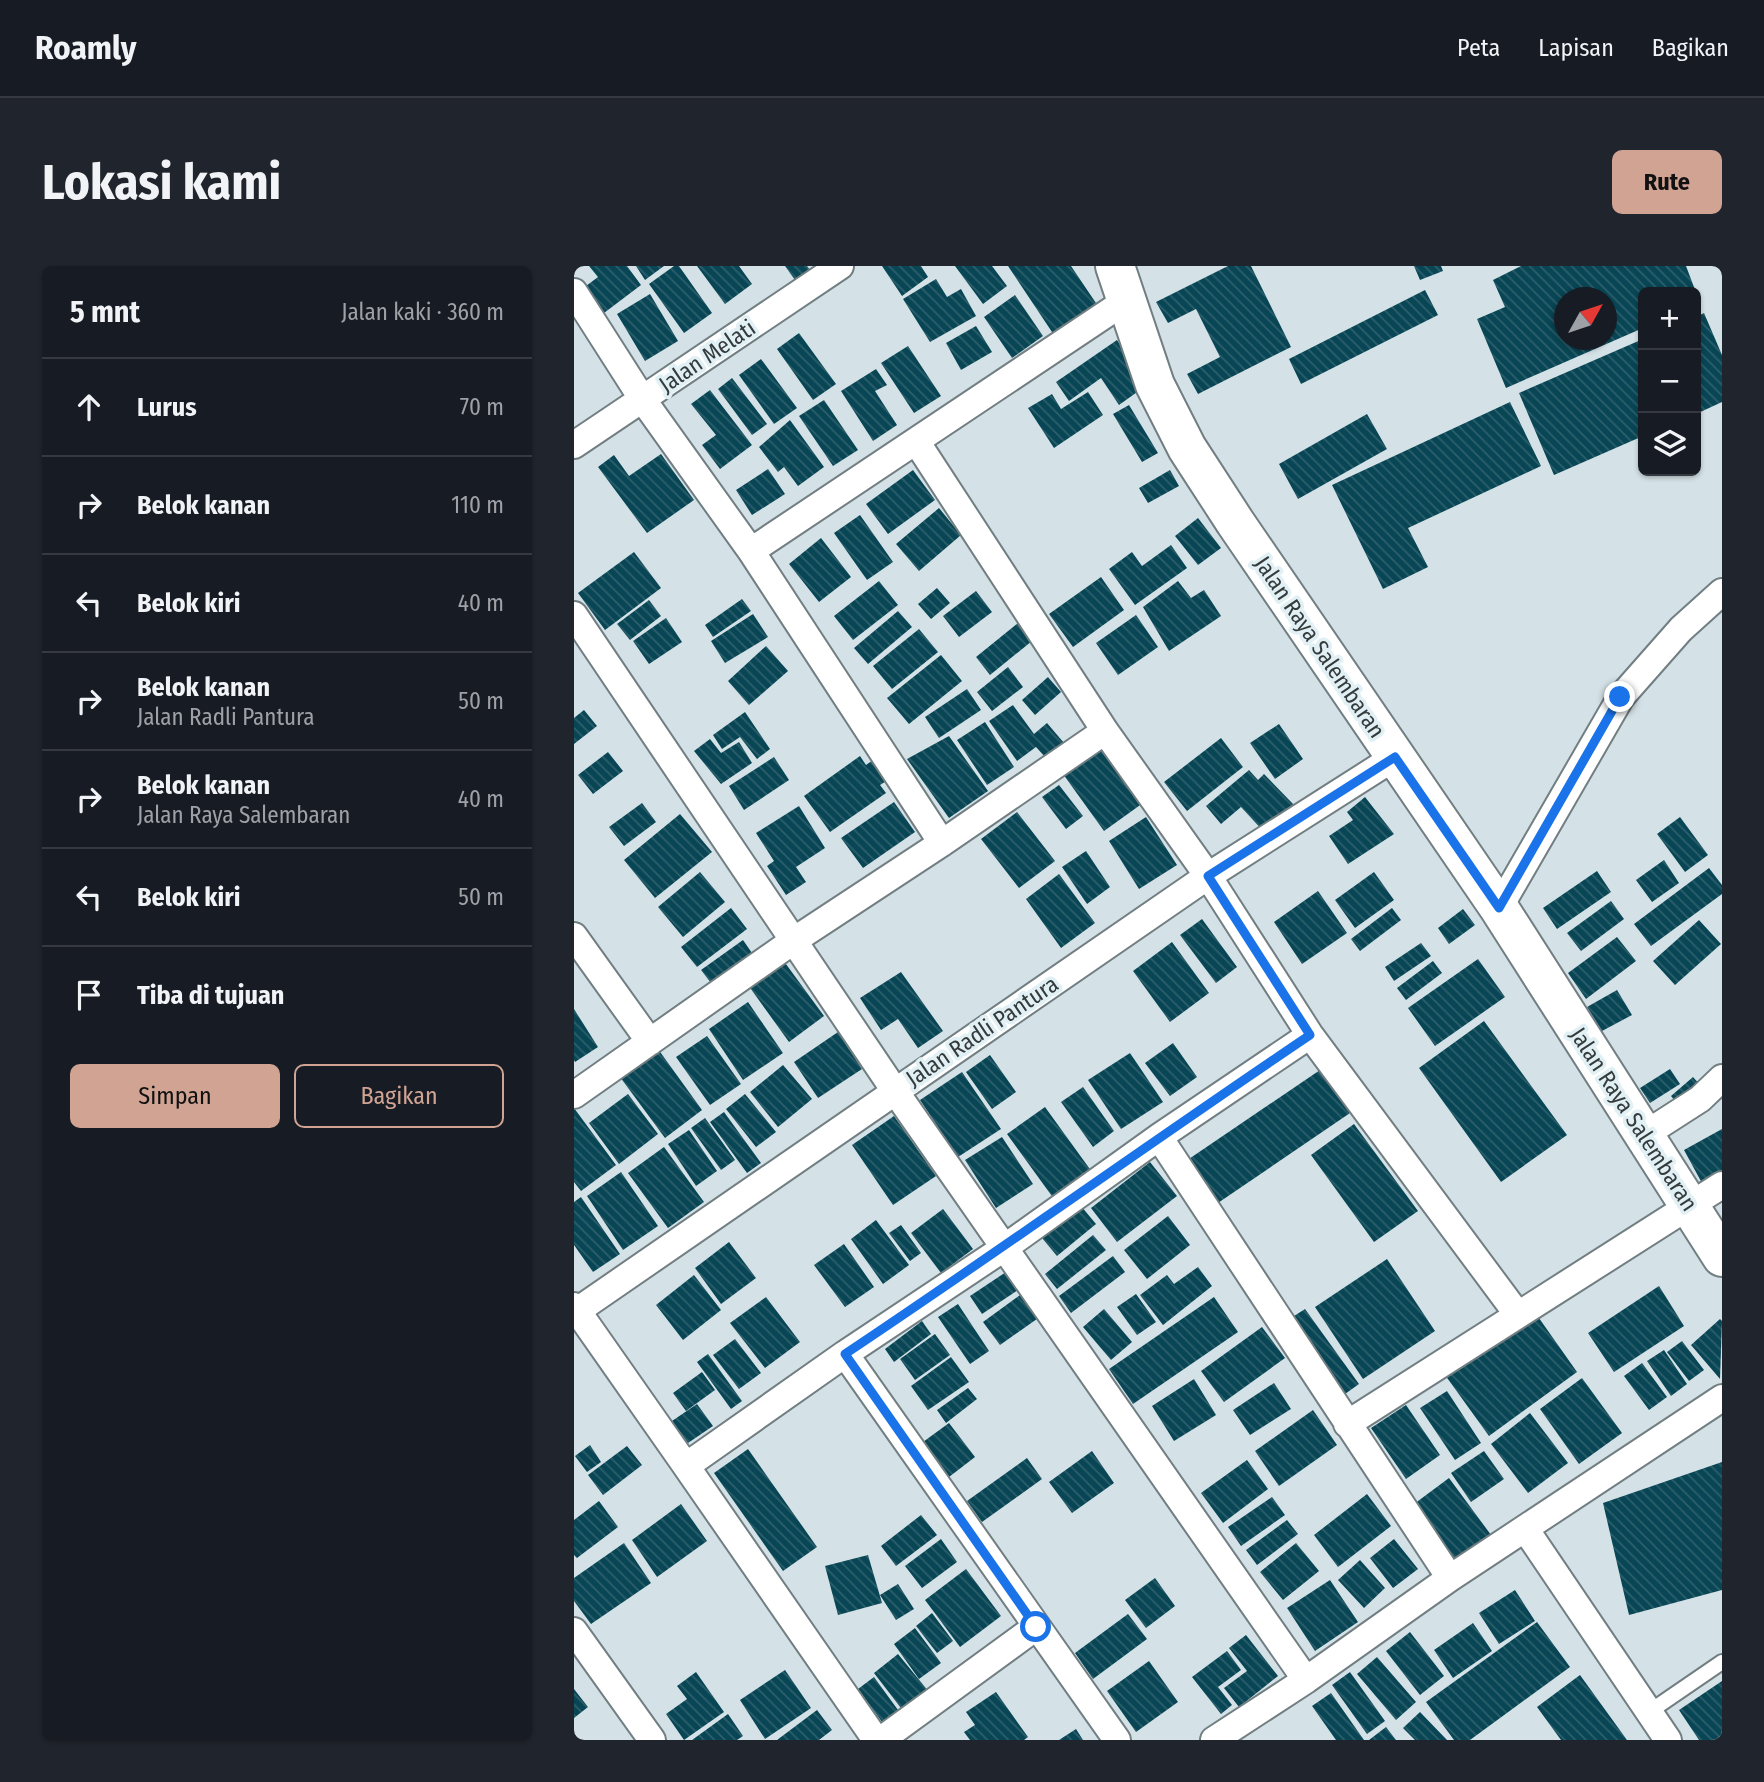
<!DOCTYPE html>
<html lang="id">
<head>
<meta charset="utf-8">
<style>
  :root { --surface:#171b24; --page:#20242c; --text:#f1f3f6; --muted:#9ea1a6; --line:#363941; --accent:#d0a393 }
  body { margin:0; font-family:"Fira Sans Condensed",sans-serif; background:var(--page); color:var(--text) }
  .controls { position:absolute; right:21px; top:21px; display:grid; overflow:hidden; border-radius:10px; box-shadow:0 2px 5px #0004 }
  .controls button { width:63px; height:63px; display:grid; place-items:center; padding:0; border:0; border-bottom:2px solid var(--line); background:var(--surface); color:var(--text); font:35px sans-serif }
  .compass { position:absolute; left:980px; top:21px; width:63px; height:63px; border-radius:50%; background:var(--surface); box-shadow:0 2px 5px #0004; rotate:50deg }
  .stop { position:absolute; width:21px; height:21px; margin:-16px; border:5px solid #1a73e8; border-radius:50%; background:#fff }
  .stop.end { background:#1a73e8; border-color:#fff; box-shadow:0 2px 7px #0008 }
  .list { margin:0; padding:0; list-style:none }
  h2 { display:flex; justify-content:space-between; align-items:center; height:91px; margin:0; padding:0 28px; font-size:30px }
  h2 small { font-size:23px; font-weight:400; color:var(--muted) }
  .list li { display:grid; grid-template-columns:46px 1fr auto; gap:21px; align-items:center; box-sizing:border-box; height:98px; padding:0 28px; border-top:2px solid var(--line) }
  .list b { display:block; font-size:26px; white-space:nowrap }
  .list p { margin:0; font-size:23px; white-space:nowrap; color:var(--muted) }
  .list em { font-size:23px; font-style:normal; color:var(--muted) }
  .actions { display:flex; gap:14px; padding:21px 28px }
  .actions a { flex:1; padding:16px 0; border:2px solid var(--accent); border-radius:10px; text-align:center; font-size:24px; color:var(--accent) }
  .actions .main { background:var(--accent); color:#111 }
  .icon { flex:none; width:38px; height:38px; fill:none; stroke:currentColor; stroke-width:2; stroke-linecap:round; stroke-linejoin:round }
  .map { position:relative; flex:none; width:1148px; height:1474px; overflow:hidden; border-radius:10px }
  header { display:flex; align-items:center; gap:42px; box-sizing:border-box; height:98px; padding:0 35px; background:var(--surface); border-bottom:2px solid var(--line) }
  header strong { font-size:33px }
  nav { display:flex; gap:38px; margin-inline-start:auto; font-size:24px }
  .intro { display:flex; align-items:center; justify-content:space-between; box-sizing:border-box; height:168px; padding:0 42px }
  h1 { margin:0; font-size:49px }
  .button { padding:18px 32px; border-radius:10px; background:var(--accent); color:#111; font-size:24px; font-weight:700 }
  main { display:flex; gap:42px; padding:0 42px }
  aside { flex:1; background:var(--surface); border-radius:10px; box-shadow:0 2px 5px #0004 }
  .map>svg:first-child { display:block }
  .building { fill:url(#building-back-hatch); fill-rule:evenodd }
  .lines { fill:none; stroke-linecap:round; stroke-linejoin:round }
  .lane-casing { stroke:#717e82; stroke-width:18 }
  .street-casing { stroke:#717e82; stroke-width:30 }
  .secondary-casing { stroke:#717e82; stroke-width:42 }
  .lane { stroke:#fff; stroke-width:14 }
  .street { stroke:#fff; stroke-width:26 }
  .secondary { stroke:#fff; stroke-width:38 }
  .route { stroke:#1a73e8; stroke-width:9 }
  .labels { text-anchor:middle; stroke-width:7; stroke-linejoin:round; paint-order:stroke }
  .street-label { font-size:23px; fill:#353b3c; stroke:#e1f0f4 }
</style>
</head>
<body>
<header>
<strong>Roamly</strong>
<nav><a>Peta</a><a>Lapisan</a><a>Bagikan</a></nav>
</header>
<div class="intro"><h1>Lokasi kami</h1><a class="button">Rute</a></div>
<main>
<aside>
<h2>5 mnt<small>Jalan kaki · 360 m</small></h2>
<ul class="list">
<li><svg class="icon" aria-label="ahead" viewBox="0 0 24 24"><path d="M12 20V5M6 11l6-6 6 6"/></svg><div><b>Lurus</b></div><em>70 m</em></li>
<li><svg class="icon" aria-label="right" viewBox="0 0 24 24"><path d="M7 20v-9h11M14 6l5 5-5 5"/></svg><div><b>Belok kanan</b></div><em>110 m</em></li>
<li><svg class="icon" aria-label="left" viewBox="0 0 24 24"><path d="M17 20v-9H6M10 6l-5 5 5 5"/></svg><div><b>Belok kiri</b></div><em>40 m</em></li>
<li><svg class="icon" aria-label="right" viewBox="0 0 24 24"><path d="M7 20v-9h11M14 6l5 5-5 5"/></svg><div><b>Belok kanan</b><p>Jalan Radli Pantura</p></div><em>50 m</em></li>
<li><svg class="icon" aria-label="right" viewBox="0 0 24 24"><path d="M7 20v-9h11M14 6l5 5-5 5"/></svg><div><b>Belok kanan</b><p>Jalan Raya Salembaran</p></div><em>40 m</em></li>
<li><svg class="icon" aria-label="left" viewBox="0 0 24 24"><path d="M17 20v-9H6M10 6l-5 5 5 5"/></svg><div><b>Belok kiri</b></div><em>50 m</em></li>
<li><svg class="icon" aria-label="arrive" viewBox="0 0 24 24"><path d="M6 21V4h12l-3 4 3 4H6"/></svg><div><b>Tiba di tujuan</b></div></li>
</ul>
<div class="actions"><a class="main">Simpan</a><a>Bagikan</a></div>
</aside>
<div class="map">
<svg width="1148" height="1474" viewBox="0 0 1148 1474">
  <defs>
    <pattern id="building-back-hatch" width="6" height="6" patternUnits="userSpaceOnUse" patternTransform="scale(1.75)"><rect width="6" height="6" fill="#084655"/><path d="M-1 5l2 2M0 0l6 6M5-1l2 2" fill="none" stroke="#2d5f6b"/></pattern>
  </defs>
  <rect width="100%" height="100%" fill="#d4e2e7"/>
  <path class="building" d="M15,0H53L67,19L30,47L12,20L24,11Z
    M62,0H90L71,14Z
    M100,0H105L138,47L110,67L75,18Z
    M123,0H165L178,18L151,38Z
    M211,0H233L236,4L221,14Z
    M308,0H347L354,11L328,30Z
    M381,0H418L433,20L409,38Z
    M434,0H497L526,43L482,72Z
    M654,0H677L717,81L624,128L613,108L646,91L622,43L594,57L582,36Z
    M840,0H867L869,5L846,14Z
    M947,0H1112L1126,37L1122,39V26H1069V62L932,122L903,53L931,41L919,14ZM990,32H1032V74H990Z
    M362,13L373,31L387,23L402,50L356,76L329,33Z
    M851,24L864,49L727,118L715,93Z
    M76,28L104,75L71,95L43,48Z
    M441,29L469,70L438,92L410,51Z
    M1130,47L1148,89V136L1122,148V51Z
    M402,60L418,86L387,104L372,77Z
    M225,67L262,118L239,134L203,83Z
    M1069,73V170L980,209L945,127Z
    M543,74L573,119L545,139L527,112L495,135L482,116Z
    M334,80L367,130L340,147L307,97Z
    M187,93L223,142L200,158L165,109Z
    M302,103L313,119L301,125L323,159L299,175L267,125Z
    M158,112L193,158L178,169L144,123Z
    M136,124L178,179L146,203L128,179L142,169L117,138Z
    M514,126L529,149L480,182L454,142L478,128L487,143Z
    M250,134L284,184L259,200L225,150Z
    M936,136L967,200L834,262L854,301L809,323L758,219Z
    M555,139L584,187L568,196L539,148Z
    M793,148L813,183L724,233L705,198Z
    M216,154L250,201L224,220L210,201L204,206L185,181Z
    M87,188L120,234L73,267L24,201L40,189L55,210Z
    M194,203L211,228L178,249L162,224Z
    M339,204L361,234L314,268L292,238Z
    M596,204L605,220L574,237L565,222Z
    M365,242L387,269L345,305L322,278Z
    M286,249L319,296L293,314L260,267Z
    M624,252L647,282L624,299L601,270Z
    M247,272L277,311L245,336L215,298Z
    M597,279L613,302L561,339L535,303L558,286L568,300Z
    M60,286L87,322L31,364L4,327Z
    M527,311L550,344L499,381L475,348Z
    M305,315L324,339L279,374L260,350Z
    M604,315L617,332L630,324L647,350L595,385L569,341Z
    M363,322L376,337L357,353L344,338Z
    M402,325L418,346L385,371L369,350Z
    M168,333L177,345L139,371L131,359Z
    M75,334L87,350L56,374L43,358Z
    M324,345L338,361L294,398L280,382Z
    M179,348L194,371L151,397L137,375Z
    M562,349L584,381L544,409L522,377Z
    M92,352L108,376L75,398L59,375Z
    M444,357L458,375L416,409L402,391Z
    M345,363L364,386L318,423L299,400Z
    M192,380L214,405L175,439L154,415Z
    M367,389L388,415L335,458L313,432Z
    M434,401L449,421L418,445L403,426Z
    M474,411L487,426L461,449L448,434Z
    M393,423L407,444L365,472L351,451Z
    M439,439L460,468L473,457L490,477L472,492L462,481L443,495L415,455Z
    M10,444L23,460L0,478V452Z
    M171,446L196,483L183,493L166,471L148,483L139,469Z
    M411,456L440,501L413,519L383,474Z
    M705,458L729,493L701,513L676,477Z
    M375,470L414,525L375,552L333,493Z
    M647,472L669,501L613,545L590,516Z
    M136,473L147,487L165,476L178,497L147,518L120,485Z
    M528,480L569,537L530,565L489,508Z
    M34,486L49,505L19,528L4,509Z
    M286,490L292,499L299,494L314,514L306,519L312,527L256,566L230,530Z
    M200,491L215,514L170,544L155,520Z
    M675,504L684,514L690,508L720,539L691,567L667,541L647,558L632,540Z
    M485,519L509,550L492,563L468,531Z
    M791,531L820,568L774,598L755,570L779,554L773,546Z
    M320,536L341,566L289,602L267,572Z
    M68,537L82,556L50,580L35,561Z
    M225,540L251,582L222,601L232,616L212,629L193,600L200,595L182,567Z
    M443,546L481,595L445,622L407,573Z
    M106,548L138,586L81,632L50,594Z
    M572,551L603,599L565,623L535,575Z
    M1106,551L1134,589L1111,606L1083,568Z
    M512,585L536,621L513,638L488,601Z
    M1090,594L1105,617L1078,636L1062,614Z
    M1135,602L1148,619V628L1077,680L1060,658Z
    M1023,605L1037,626L983,663L969,642Z
    M126,606L151,636L109,671L84,641Z
    M800,606L820,634L781,662L761,634Z
    M485,608L521,657L487,682L452,633Z
    M744,625L773,667L728,698L700,656Z
    M1037,635L1050,653L1007,685L993,667Z
    M157,642L173,663L123,701L107,681Z
    M818,642L827,654L786,685L777,673Z
    M889,643L901,659L875,678L864,662Z
    M628,653L663,701L642,717L606,669Z
    M1125,654L1147,678L1101,719L1079,695Z
    M1043,671L1062,695L1012,733L994,707Z
    M169,674L178,687L137,717L127,704Z
    M598,676L635,727L596,756L559,705Z
    M847,677L857,690L820,715L811,701Z
    M904,693L931,731L861,780L834,742Z
    M209,694L250,750L215,776L174,719Z
    M859,695L868,707L832,734L823,722Z
    M327,706L369,765L344,782L324,753L307,764L286,732Z
    M1043,724L1058,749L1028,765L1013,741Z
    M174,736L209,787L169,814L135,763Z
    M0,743L24,781L1,796L0,794Z
    M910,755L993,869L927,916L845,802Z
    M264,766L288,803L244,832L220,796Z
    M133,770L167,818L136,839L102,791Z
    M599,777L623,811L596,830L571,797Z
    M84,783L128,844L91,872L46,811Z
    M556,787L589,836L547,863L514,814Z
    M416,789L442,826L418,843L392,806Z
    M209,799L238,833L204,861L176,826Z
    M749,802L779,845L638,941L609,897Z
    M1096,803L1106,818L1076,837L1066,822Z
    M388,806L427,863L384,891L346,834Z
    M1119,811L1128,821L1105,840L1097,830Z
    M509,821L540,865L519,881L487,836Z
    M54,828L84,868L45,898L15,857Z
    M171,828L202,866L182,881L152,843Z
    M471,841L518,906L480,933L433,868Z
    M0,842L42,899L7,925L0,916Z
    M150,846L187,897L173,907L136,856Z
    M320,850L362,910L319,939L278,879Z
    M131,852L161,894L147,904L117,862Z
    M780,858L844,945L800,976L737,889Z
    M1148,863V909L1129,919L1110,884Z
    M115,864L143,905L122,920L94,878Z
    M428,871L459,918L422,942L391,894Z
    M90,881L130,936L94,962L54,907Z
    M576,896L603,930L543,976L517,942Z
    M47,906L84,960L49,984L13,930Z
    M7,931L46,988L19,1006L0,979V936Z
    M507,940L522,958L483,990L468,972Z
    M369,943L399,983L367,1007L337,967Z
    M594,950L616,979L573,1013L550,984Z
    M302,954L335,999L309,1018L277,973Z
    M327,959L347,987L336,995L315,967Z
    M519,969L532,984L483,1023L471,1008Z
    M155,976L182,1012L147,1038L121,1002Z
    M270,978L300,1021L271,1041L240,999Z
    M539,990L551,1006L497,1047L485,1030Z
    M813,993L861,1065L789,1113L741,1041Z
    M624,1001L638,1020L589,1059L566,1029L593,1009L600,1018Z
    M435,1004L447,1022L408,1048L396,1030Z
    M120,1009L147,1044L109,1074L82,1039Z
    M1085,1020L1110,1060L1040,1106L1014,1067Z
    M453,1024L470,1048L426,1079L409,1056Z
    M562,1028L582,1056L563,1069L543,1041Z
    M192,1031L226,1076L191,1102L156,1057Z
    M640,1031L664,1066L559,1138L535,1103Z
    M384,1038L415,1085L396,1098L364,1051Z
    M530,1043L558,1076L537,1094L509,1061Z
    M731,1043L785,1118L771,1128L717,1052Z
    M960,1045L1003,1106L915,1170L871,1109Z
    M1146,1053L1148,1055L1146,1113L1117,1079Z
    M348,1055L357,1068L320,1096L311,1083Z
    M688,1061L711,1092L650,1136L627,1105Z
    M361,1068L376,1089L341,1114L326,1093Z
    M161,1073L187,1107L165,1123L139,1089Z
    M1108,1075L1130,1104L1115,1115L1093,1086Z
    M1090,1084L1113,1118L1097,1130L1073,1095Z
    M134,1088L168,1135L157,1143L123,1096Z
    M377,1091L395,1116L354,1144L337,1120Z
    M1068,1097L1093,1131L1075,1144L1050,1110Z
    M128,1106L141,1124L112,1145L99,1127Z
    M1008,1112L1048,1167L1005,1198L966,1143Z
    M620,1113L642,1149L600,1175L578,1140Z
    M700,1117L717,1143L676,1169L659,1144Z
    M394,1122L403,1133L372,1157L363,1144Z
    M873,1125L907,1177L881,1194L846,1142Z
    M123,1138L139,1160L114,1177L98,1155Z
    M832,1139L866,1189L832,1213L797,1162Z
    M739,1144L763,1179L705,1220L681,1185Z
    M956,1147L994,1197L954,1227L917,1178Z
    M375,1157L401,1191L375,1211L349,1176Z
    M16,1179L27,1196L13,1206L1,1190Z
    M53,1180L68,1199L29,1229L14,1209Z
    M174,1183L243,1281L209,1305L140,1207Z
    M518,1185L540,1217L498,1247L475,1216Z
    M910,1185L930,1213L897,1236L877,1207Z
    M453,1192L468,1213L408,1256L393,1235Z
    M673,1194L694,1223L649,1257L627,1227Z
    M1148,1196V1324L1055,1349L1029,1237Z
    M875,1212L920,1273L885,1299L840,1238Z
    M793,1228L817,1260L764,1301L740,1269Z
    M698,1231L711,1249L667,1280L654,1261Z
    M25,1235L44,1261L3,1292L0,1289V1254Z
    M107,1238L133,1275L83,1311L58,1274Z
    M347,1249L363,1269L322,1300L307,1280Z
    M713,1254L724,1268L683,1299L672,1284Z
    M367,1273L383,1296L348,1322L331,1300Z
    M820,1273L844,1303L819,1322L796,1292Z
    M50,1277L77,1317L17,1358L0,1335V1312Z
    M722,1277L745,1305L709,1334L686,1306Z
    M294,1289L308,1337L264,1349L251,1300Z
    M786,1294L811,1322L790,1342L764,1314Z
    M392,1303L427,1350L386,1381L351,1334Z
    M581,1312L601,1340L572,1362L551,1334Z
    M756,1314L784,1356L741,1385L713,1342Z
    M324,1318L340,1343L322,1354L306,1329Z
    M941,1324L961,1355L925,1378L905,1347Z
    M358,1347L379,1375L363,1387L342,1360Z
    M554,1348L573,1373L519,1413L501,1387Z
    M963,1356L996,1401L896,1474H880L852,1436Z
    M899,1357L918,1385L879,1412L860,1384Z
    M341,1362L367,1397L345,1413L320,1378Z
    M836,1366L870,1410L846,1429L812,1385Z
    M672,1369L704,1410L665,1441L650,1422L673,1405L655,1382Z
    M653,1385L667,1404L644,1421L658,1439L647,1448L618,1411Z
    M324,1388L355,1426L330,1446L300,1407Z
    M803,1391L842,1436L822,1454L783,1408Z
    M575,1395L604,1436L562,1466L533,1425Z
    M211,1404L237,1442L191,1473L166,1434Z
    M122,1406L150,1446L110,1474L92,1448L113,1433L103,1420Z
    M776,1406L811,1455L793,1468L758,1419Z
    M1006,1409L1053,1474H987L963,1441Z
    M300,1411L324,1444L308,1456L284,1423Z
    M1148,1415V1474H1125L1105,1444Z
    M0,1423L14,1441L0,1452Z
    M422,1426L454,1471L450,1474H396L390,1466L401,1459L392,1446Z
    M757,1427L790,1474H762L738,1440Z
    M243,1444L258,1464L245,1474H203Z
    M846,1446L873,1474H841L829,1462Z
    M154,1448L169,1470L163,1474H118Z
    M812,1461L822,1474H795Z
    M502,1463L509,1474H485Z"/>
  <g class="lines">
    <defs>
      <path id="lane" d="M1075,1446L1148,1396"/>
      <path id="street" d="M0,26L69,134L177,285L553,34
        M0,179L266,0
        M177,285L368,577
        M0,349L321,825L732,1414
        M925,642L1047,431L1107,363L1148,326
        M0,670L76,776
        M736,769L944,1049
        M0,829L219,675L368,577L531,465
        M1070,869L1126,833L1148,812
        M585,871L876,1312
        M0,1040L112,1200L271,1088L430,982L585,871L736,769L634,610L531,465L342,175
        M0,1047L634,610L821,491
        M271,1088L543,1474
        M773,1158L1148,919
        M112,1200L302,1474
        M952,1264L1094,1474
        M0,1365L78,1474
        M307,1474L462,1361
        M640,1474L732,1414L876,1312L1148,1132"/>
      <path id="secondary" d="M541,0L581,119L613,182L661,256L925,642L1148,991"/>
    </defs>
    <use href="#lane" class="lane-casing"/>
    <use href="#street" class="street-casing"/>
    <use href="#secondary" class="secondary-casing"/>
    <use href="#lane" class="lane"/>
    <use href="#street" class="street"/>
    <use href="#secondary" class="secondary"/>
  </g>
  <g class="lines">
    <path class="route" d="M462,1361L271,1088C427,984 580,874 736,769L634,610L821,491L925,642L1046,431"/>
  </g>
  <g class="labels">
    <g class="street-label">
      <text transform="translate(133 90) rotate(-34)" y="8">Jalan Melati</text>
      <text transform="translate(746 381) rotate(56)" y="8">Jalan Raya Salembaran</text>
      <text transform="translate(408 765) rotate(-34)" y="8">Jalan Radli Pantura</text>
      <text transform="translate(1060 853) rotate(57)" y="8">Jalan Raya Salembaran</text>
    </g>
  </g>
</svg>
<div class="controls">
<button>+</button>
<button>−</button>
<button><svg class="icon" aria-label="layers" viewBox="0 0 24 24"><path d="M12 4l9 5-9 5-9-5zM3 14l9 5 9-5"/></svg></button>
</div>
<svg class="compass" viewBox="-18 -18 36 36"><path d="M0-13l5 13h-10z" fill="#e53935"/><path d="M0 13l5-13h-10z" fill="#9ea1a6"/></svg>
<div class="stop" style="left:462px;top:1361px"></div>
<div class="stop end" style="left:1046px;top:431px"></div>
</div>
</main>
</body>
</html>
